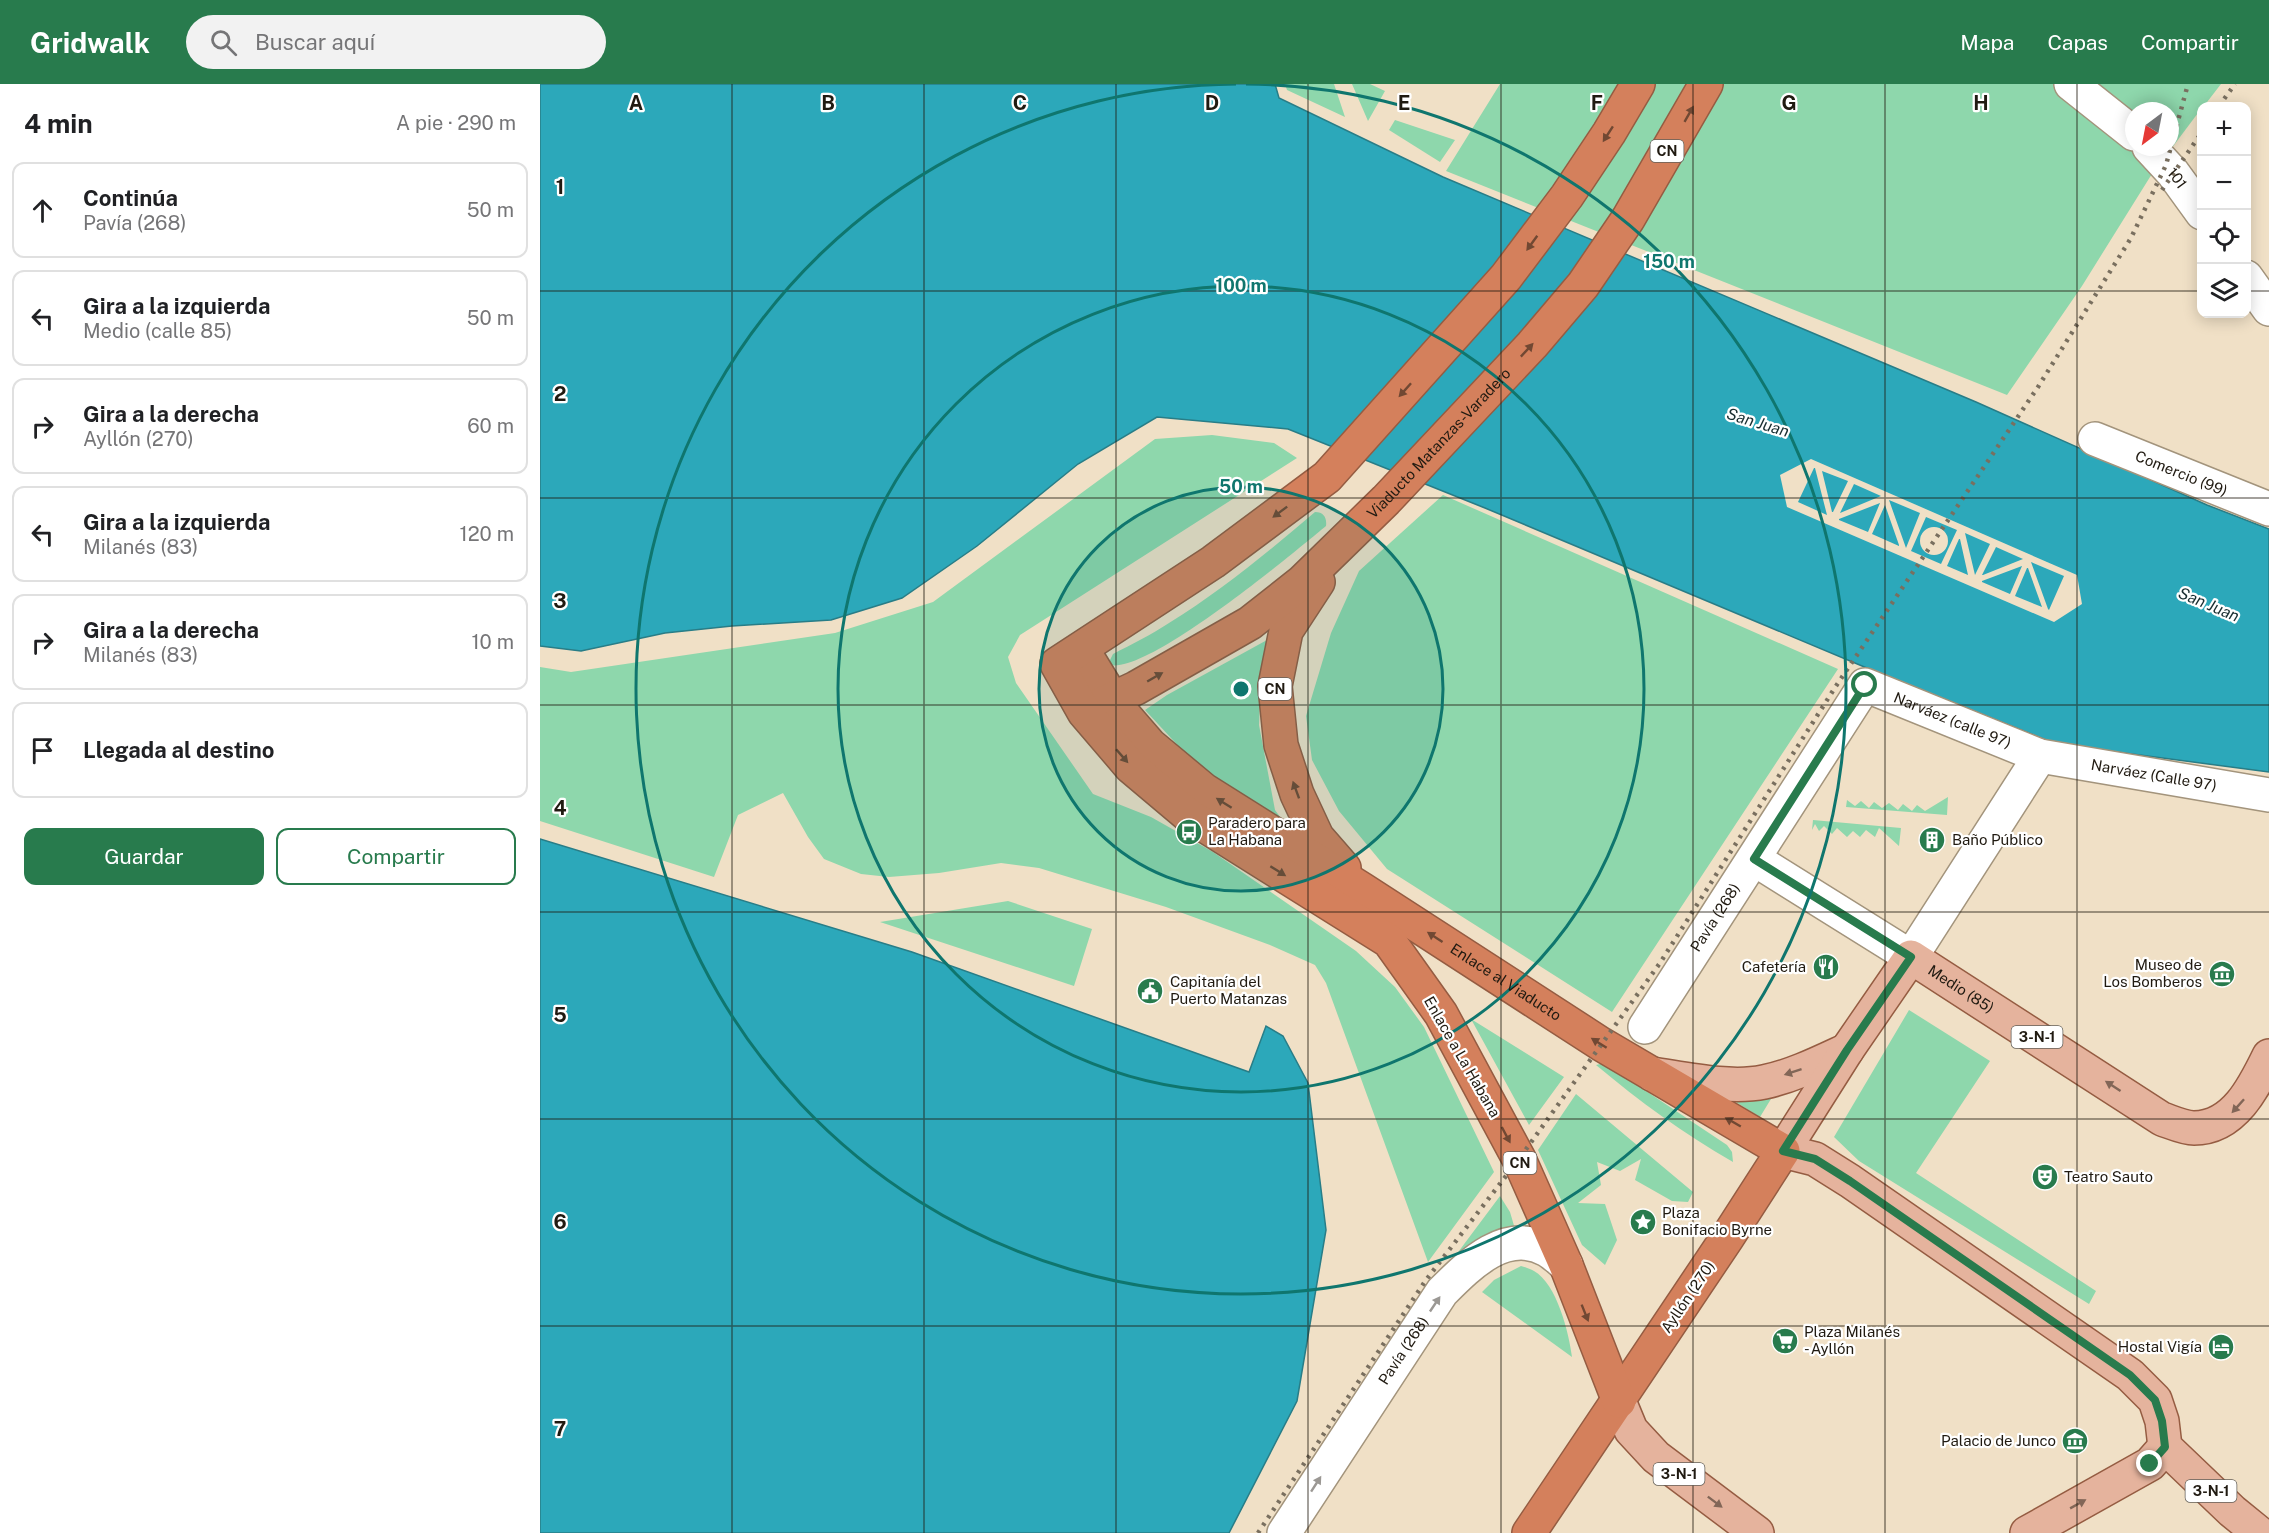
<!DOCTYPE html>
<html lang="es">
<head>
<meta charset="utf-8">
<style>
  :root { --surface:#fff; --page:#f2f2f2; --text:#202124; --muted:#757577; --line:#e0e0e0; --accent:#287b4d }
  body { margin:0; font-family:"Public Sans",sans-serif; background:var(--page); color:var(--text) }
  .controls { position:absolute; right:18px; top:18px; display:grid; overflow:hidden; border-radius:12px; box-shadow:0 3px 15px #0003 }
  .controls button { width:54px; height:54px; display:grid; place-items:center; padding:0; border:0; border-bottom:2px solid var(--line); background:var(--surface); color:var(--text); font:30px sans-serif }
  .compass { position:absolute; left:1585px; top:18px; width:54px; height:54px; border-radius:50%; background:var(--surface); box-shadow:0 3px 15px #0003; rotate:212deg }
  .stop { position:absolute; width:18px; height:18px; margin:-14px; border:4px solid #287b4d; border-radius:50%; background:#fff }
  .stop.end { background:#287b4d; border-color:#fff; box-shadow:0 2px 6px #0008 }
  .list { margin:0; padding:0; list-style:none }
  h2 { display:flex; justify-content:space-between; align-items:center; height:78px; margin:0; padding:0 24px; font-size:26px }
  h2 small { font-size:20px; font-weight:400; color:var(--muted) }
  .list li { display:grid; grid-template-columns:39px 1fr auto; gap:18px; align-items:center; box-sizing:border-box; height:96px; margin:0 12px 12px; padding:0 12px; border:2px solid var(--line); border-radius:12px }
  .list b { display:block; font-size:22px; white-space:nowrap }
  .list p { margin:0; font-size:20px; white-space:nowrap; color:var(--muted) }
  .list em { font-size:20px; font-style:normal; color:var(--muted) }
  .actions { display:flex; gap:12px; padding:18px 24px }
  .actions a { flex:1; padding:14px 0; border:2px solid var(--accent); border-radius:12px; text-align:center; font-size:21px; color:var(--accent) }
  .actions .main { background:var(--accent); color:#fff }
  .icon { flex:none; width:33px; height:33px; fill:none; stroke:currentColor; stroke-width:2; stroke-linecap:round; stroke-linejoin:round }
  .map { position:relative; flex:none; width:1729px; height:1449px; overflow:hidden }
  header { display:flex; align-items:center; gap:36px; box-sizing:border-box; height:84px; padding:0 30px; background:var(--accent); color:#fff }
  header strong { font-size:28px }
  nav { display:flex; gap:33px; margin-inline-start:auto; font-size:21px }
  .search { width:420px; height:54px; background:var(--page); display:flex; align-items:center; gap:15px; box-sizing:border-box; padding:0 21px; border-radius:33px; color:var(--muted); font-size:22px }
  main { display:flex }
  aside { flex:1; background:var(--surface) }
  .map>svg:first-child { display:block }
  .green { fill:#8ed7ac; fill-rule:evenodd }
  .water { fill:#2ca8ba; stroke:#287d87; stroke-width:1.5 }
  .pier { fill:#f0e0c6; fill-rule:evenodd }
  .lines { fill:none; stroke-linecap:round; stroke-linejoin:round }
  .minor-casing { stroke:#a3947c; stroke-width:36 }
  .major-casing { stroke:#955c42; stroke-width:36 }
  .highway-casing { stroke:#955c42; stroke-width:36 }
  .minor { stroke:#fff; stroke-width:33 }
  .major { stroke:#e5b39d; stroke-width:33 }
  .highway { stroke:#d4805c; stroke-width:33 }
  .rail { stroke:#796f5f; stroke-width:4.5; stroke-dasharray:3 6; stroke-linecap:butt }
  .oneway { fill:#714833 }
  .oneway2 { fill:#826657 }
  .oneway3 { fill:#9b9894 }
  .route { stroke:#287b4d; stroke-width:8 }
  .grid { fill:none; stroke:#201a11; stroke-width:1.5; stroke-opacity:0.55 }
  .ring { fill:none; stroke:#0f766e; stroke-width:3 }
  .labels { text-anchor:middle; stroke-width:4.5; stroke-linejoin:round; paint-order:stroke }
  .shield { fill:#fff; stroke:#635f58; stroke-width:1.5 }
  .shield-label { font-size:14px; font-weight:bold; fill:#201a11 }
  .street-label { font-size:15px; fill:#201a11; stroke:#fff }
  .poi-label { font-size:15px; fill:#201a11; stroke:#fff; text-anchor:start }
  .water-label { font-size:16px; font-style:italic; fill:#192e31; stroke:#fff }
  .grid-label { font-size:20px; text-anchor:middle; font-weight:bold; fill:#201a11; stroke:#fff; stroke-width:4.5; stroke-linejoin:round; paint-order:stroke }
  .centre { fill:#0f766e; stroke:#fff; stroke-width:3 }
  .ring-label { font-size:18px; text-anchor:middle; font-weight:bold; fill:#0f766e; stroke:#fff; stroke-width:4.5; stroke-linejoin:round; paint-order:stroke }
</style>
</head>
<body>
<header>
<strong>Gridwalk</strong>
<div class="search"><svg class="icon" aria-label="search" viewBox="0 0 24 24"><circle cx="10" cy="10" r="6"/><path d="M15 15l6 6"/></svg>Buscar aquí</div>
<nav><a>Mapa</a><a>Capas</a><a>Compartir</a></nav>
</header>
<main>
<aside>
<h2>4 min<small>A pie · 290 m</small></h2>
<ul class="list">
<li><svg class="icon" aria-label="ahead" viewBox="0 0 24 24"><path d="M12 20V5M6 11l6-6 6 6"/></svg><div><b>Continúa</b><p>Pavía (268)</p></div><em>50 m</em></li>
<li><svg class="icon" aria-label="left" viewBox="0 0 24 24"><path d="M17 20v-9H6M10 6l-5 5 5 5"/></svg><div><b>Gira a la izquierda</b><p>Medio (calle 85)</p></div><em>50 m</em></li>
<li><svg class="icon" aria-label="right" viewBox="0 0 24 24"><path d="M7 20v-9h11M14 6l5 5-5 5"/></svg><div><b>Gira a la derecha</b><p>Ayllón (270)</p></div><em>60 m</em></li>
<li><svg class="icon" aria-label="left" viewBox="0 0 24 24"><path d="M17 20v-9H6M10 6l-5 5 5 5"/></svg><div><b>Gira a la izquierda</b><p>Milanés (83)</p></div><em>120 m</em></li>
<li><svg class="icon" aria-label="right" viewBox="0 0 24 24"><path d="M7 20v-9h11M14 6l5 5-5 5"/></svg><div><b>Gira a la derecha</b><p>Milanés (83)</p></div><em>10 m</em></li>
<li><svg class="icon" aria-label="arrive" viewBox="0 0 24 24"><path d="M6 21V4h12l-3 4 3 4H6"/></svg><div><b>Llegada al destino</b></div></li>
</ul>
<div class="actions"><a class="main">Guardar</a><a>Compartir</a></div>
</aside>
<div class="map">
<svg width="1729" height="1449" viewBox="0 0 1729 1449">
  <rect width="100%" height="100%" fill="#f0e0c6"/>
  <path class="green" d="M745,0H794L805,33L747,6Z
    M812,0H830L845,7L828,37Z
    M960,0H1681L1664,22H1662L1661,25L1610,93L1542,202L1467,311L906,87ZM1594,27H1630V63H1594Z
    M855,36L915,56L900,78L849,46Z
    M672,351L734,359L757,374L480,551L468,573L476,599L553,710L611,733L673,768L816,867L855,903L884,943L954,1088L888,1178L786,899L775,881L730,861L626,823L499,784L461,779L399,789L349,793L321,790L284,775L268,753L243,709L198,731L174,793L0,737V583L31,588L295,549L393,518L615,355Z
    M903,411L1298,585L1072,928L847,785L799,727L772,676L766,632L791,549L819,487Z
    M775,428C784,428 787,434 786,442C752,470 609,590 570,581V576L573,570C592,560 611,551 629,539C681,507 728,468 775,428Z
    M727,556L721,592L719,641L735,726L751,748L670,696L605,626L627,611Z
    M1408,713L1407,731L1306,723L1307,716L1315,722L1321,717L1329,724L1334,718L1342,724L1349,719L1358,726L1363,720L1372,727L1377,721L1385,727Z
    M1273,736L1361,744L1359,762L1339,744L1335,753L1326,746L1320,753L1313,747L1307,753L1297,744L1292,750L1284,742L1279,747L1275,740L1272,746Z
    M468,817L552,845L534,902L340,838Z
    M1369,926L1450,977L1376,1089L1556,1207L1549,1220L1319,1077L1294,1053Z
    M931,935L1024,993L989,1041Z
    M1064,979L1187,1061L1192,1068L1193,1078C1144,1050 1099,1017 1056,981Z
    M1181,1009L1234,1010L1220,1033Z
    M1036,1010L1153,1108L1148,1118L1132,1117L1095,1096L1101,1075L1080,1087L1057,1078L1061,1101L1038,1119L1065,1120L1077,1156L1065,1181L1042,1161L998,1066Z
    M960,1112L970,1128L975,1145L904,1187Z
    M981,1182C985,1183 990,1185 994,1187C1017,1200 1029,1249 1032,1273L942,1208L954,1196Z"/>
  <path class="water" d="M0,0H735L739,14L903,93L1436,318L1667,421L1729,445V688L1516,660L1334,587L945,424L748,345L617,333L538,380L437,462L362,514L291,536L192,542L125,549L41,567L0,562Z
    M0,755L372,868L709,988L726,942L743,952L768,999L786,1146L757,1317L689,1449H0Z"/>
  <path class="pier" d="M1271,375L1537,491L1542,520L1514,538L1247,423L1240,391ZM1274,384H1275L1287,431L1258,418ZM1282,387L1308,397L1293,428H1292ZM1314,400L1341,412L1300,429ZM1349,416L1380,429L1366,464ZM1340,419L1328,448L1299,436V435ZM1345,421L1359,461V462L1332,450ZM1386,433L1417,446L1401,480L1371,467ZM1425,449L1450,460L1435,491ZM1419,455H1420L1428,491L1407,482ZM1456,463L1483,475L1443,491H1442ZM1491,478L1524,492L1509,526L1508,525ZM1482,482L1470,510L1442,498V497ZM1487,484H1488L1502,523L1475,512Z
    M1380 457a14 14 0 1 1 28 0a14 14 0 1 1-28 0Z"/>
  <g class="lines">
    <defs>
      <g id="minor">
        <path d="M1531,0L1594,50"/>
        <path id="s1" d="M1609,63L1633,89L1662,129"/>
        <path d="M1706,193L1729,225"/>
        <path id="s2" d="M1555,355L1729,425"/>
        <path d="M1214,775L1371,873L1500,672"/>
        <path id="s3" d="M1105,943L1325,601L1500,672L1729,711"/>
        <path id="s4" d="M744,1449L902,1208C929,1181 966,1143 1007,1166C1014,1170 1020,1176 1026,1181"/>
      </g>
      <g id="major">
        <path d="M1112,990C1146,995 1190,1005 1224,998C1253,992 1281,978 1307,966"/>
        <path d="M1079,1317L1091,1346L1116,1373L1217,1449"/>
        <path d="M1487,1449L1610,1380L1625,1363"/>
        <path id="s5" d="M1719,1449L1692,1427L1625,1363L1622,1337L1615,1316L1590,1291L1310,1097L1275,1075L1243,1067L1307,966L1371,873L1622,1035C1631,1038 1644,1044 1654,1044C1694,1044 1714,1003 1729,972"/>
      </g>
      <g id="highway">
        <path d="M778,498L746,547L735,602L741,661L757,710L777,753L804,784"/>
        <path id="s6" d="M542,565L578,624L610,661L664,706L823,806L1061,960L1243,1067L1187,1154L989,1449"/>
        <path id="s7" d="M551,625L596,604L710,539L762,498L846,416L992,261L1043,201L1088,135L1166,0"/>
        <path d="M1079,1317L1026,1181L979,1075L901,930L849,857L648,731L591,683L544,628L517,580L673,478L787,393L966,193L1027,112L1069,49L1098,0"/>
      </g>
    </defs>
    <use href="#minor" class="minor-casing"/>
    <use href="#major" class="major-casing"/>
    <use href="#highway" class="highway-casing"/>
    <use href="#minor" class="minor"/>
    <use href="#major" class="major"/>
    <use href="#highway" class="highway"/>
    <path class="rail" d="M1679,22L1695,0
      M1622,106L1662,48
      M718,1449L886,1196L979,1075L1120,879L1296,602L1498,303L1591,154L1626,81L1648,0"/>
  </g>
  <defs><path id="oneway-solid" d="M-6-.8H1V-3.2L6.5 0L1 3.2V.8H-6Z" transform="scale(1.5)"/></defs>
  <g class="oneway">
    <use href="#oneway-solid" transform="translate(1149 30) rotate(-60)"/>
    <use href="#oneway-solid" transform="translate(1068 50) rotate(123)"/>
    <use href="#oneway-solid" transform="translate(992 159) rotate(126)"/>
    <use href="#oneway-solid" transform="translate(987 266) rotate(-47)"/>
    <use href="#oneway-solid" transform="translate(865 306) rotate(132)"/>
    <use href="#oneway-solid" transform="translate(740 428) rotate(143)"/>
    <use href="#oneway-solid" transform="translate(615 593) rotate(-30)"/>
    <use href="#oneway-solid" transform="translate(582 672) rotate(49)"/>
    <use href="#oneway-solid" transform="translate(756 706) rotate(-110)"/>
    <use href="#oneway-solid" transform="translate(684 719) rotate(-148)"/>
    <use href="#oneway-solid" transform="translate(738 787) rotate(32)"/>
    <use href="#oneway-solid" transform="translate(895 853) rotate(-147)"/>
    <use href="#oneway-solid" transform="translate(1059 959) rotate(-148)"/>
    <use href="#oneway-solid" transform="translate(1193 1038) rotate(-150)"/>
    <use href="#oneway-solid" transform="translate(966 1051) rotate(62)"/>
    <use href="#oneway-solid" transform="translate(1045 1229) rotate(68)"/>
  </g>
  <g class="oneway2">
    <use href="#oneway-solid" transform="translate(1253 988) rotate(162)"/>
    <use href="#oneway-solid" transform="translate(1573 1002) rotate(-147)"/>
    <use href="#oneway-solid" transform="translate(1698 1022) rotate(132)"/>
    <use href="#oneway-solid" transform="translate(1175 1418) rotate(37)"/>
    <use href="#oneway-solid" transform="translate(1538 1420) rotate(-29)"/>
  </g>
  <g class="oneway3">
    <use href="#oneway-solid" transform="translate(895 1220) rotate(-56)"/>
    <use href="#oneway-solid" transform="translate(776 1400) rotate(-57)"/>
  </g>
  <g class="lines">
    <path class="route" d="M1325,601L1214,775L1371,873L1307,966L1243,1067L1275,1075L1310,1097L1590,1291L1615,1316L1622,1337L1625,1363L1610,1380"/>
  </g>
  <path class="grid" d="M192,0V1449M384,0V1449M576,0V1449M768,0V1449M961,0V1449M1153,0V1449M1345,0V1449M1537,0V1449M0,207H1662M1706,207H1729M0,414H1729M0,621H1729M0,828H1729M0,1035H1729M0,1242H1729"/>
  <circle cx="701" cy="605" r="202" fill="#0f766e" fill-opacity=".12"/>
  <g class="ring">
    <circle cx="701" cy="605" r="202"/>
    <circle cx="701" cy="605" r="403"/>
    <path d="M706 0A605 605 0 1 1 696 0"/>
  </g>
  <defs>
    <symbol id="bus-disc" viewBox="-11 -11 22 22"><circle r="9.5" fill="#287b4d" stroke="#fff"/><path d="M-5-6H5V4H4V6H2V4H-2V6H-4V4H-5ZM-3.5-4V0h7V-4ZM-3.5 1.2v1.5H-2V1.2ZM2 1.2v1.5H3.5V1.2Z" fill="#fff"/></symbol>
    <symbol id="building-disc" viewBox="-11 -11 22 22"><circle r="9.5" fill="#287b4d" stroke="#fff"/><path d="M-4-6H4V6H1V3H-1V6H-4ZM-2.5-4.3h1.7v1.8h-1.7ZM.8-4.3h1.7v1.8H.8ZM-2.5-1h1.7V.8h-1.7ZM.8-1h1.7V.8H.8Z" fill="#fff"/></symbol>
    <symbol id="restaurant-disc" viewBox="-11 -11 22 22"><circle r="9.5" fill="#287b4d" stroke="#fff"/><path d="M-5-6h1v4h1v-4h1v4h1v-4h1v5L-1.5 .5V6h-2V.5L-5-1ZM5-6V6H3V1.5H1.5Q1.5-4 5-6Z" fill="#fff"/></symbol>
    <symbol id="museum-disc" viewBox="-11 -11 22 22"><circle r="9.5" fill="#287b4d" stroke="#fff"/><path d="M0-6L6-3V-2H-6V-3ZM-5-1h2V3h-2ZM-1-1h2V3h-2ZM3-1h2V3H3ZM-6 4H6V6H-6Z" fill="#fff"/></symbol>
    <symbol id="civic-disc" viewBox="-11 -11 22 22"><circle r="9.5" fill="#287b4d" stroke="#fff"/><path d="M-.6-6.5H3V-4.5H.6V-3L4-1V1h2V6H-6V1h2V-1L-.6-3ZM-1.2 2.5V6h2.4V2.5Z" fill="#fff"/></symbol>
    <symbol id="theatre-disc" viewBox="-11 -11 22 22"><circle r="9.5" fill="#287b4d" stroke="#fff"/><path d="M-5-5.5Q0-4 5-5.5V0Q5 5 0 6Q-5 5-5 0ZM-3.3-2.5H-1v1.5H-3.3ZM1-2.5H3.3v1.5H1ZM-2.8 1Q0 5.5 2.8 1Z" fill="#fff"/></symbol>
    <symbol id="sight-disc" viewBox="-11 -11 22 22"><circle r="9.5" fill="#287b4d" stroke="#fff"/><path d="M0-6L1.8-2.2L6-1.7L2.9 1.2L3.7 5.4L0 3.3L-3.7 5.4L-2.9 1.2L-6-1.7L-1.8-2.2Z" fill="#fff"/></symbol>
    <symbol id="supermarket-disc" viewBox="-11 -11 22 22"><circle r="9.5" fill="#287b4d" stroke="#fff"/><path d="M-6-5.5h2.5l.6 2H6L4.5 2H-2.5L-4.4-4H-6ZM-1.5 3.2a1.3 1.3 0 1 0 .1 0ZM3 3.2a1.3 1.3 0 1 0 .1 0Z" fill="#fff"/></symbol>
    <symbol id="hotel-disc" viewBox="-11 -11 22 22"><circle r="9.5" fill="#287b4d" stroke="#fff"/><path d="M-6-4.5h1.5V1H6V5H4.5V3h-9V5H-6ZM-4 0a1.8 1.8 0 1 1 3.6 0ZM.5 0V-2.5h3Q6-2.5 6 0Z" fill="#fff"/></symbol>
  </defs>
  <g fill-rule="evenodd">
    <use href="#bus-disc" x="634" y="733" width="30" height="30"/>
    <use href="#building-disc" x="1377" y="741" width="30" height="30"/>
    <use href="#restaurant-disc" x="1271" y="868" width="30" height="30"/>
    <use href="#museum-disc" x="1667" y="875" width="30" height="30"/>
    <use href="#civic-disc" x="595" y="892" width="30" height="30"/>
    <use href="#theatre-disc" x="1490" y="1078" width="30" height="30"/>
    <use href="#sight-disc" x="1088" y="1123" width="30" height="30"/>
    <use href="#supermarket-disc" x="1230" y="1242" width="30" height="30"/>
    <use href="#hotel-disc" x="1666" y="1248" width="30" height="30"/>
    <use href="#museum-disc" x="1520" y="1342" width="30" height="30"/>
  </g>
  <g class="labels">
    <g class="shield">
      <rect x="1110.5" y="56" width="33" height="22" rx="4.5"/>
      <rect x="718.5" y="594" width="33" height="22" rx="4.5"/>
      <rect x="1471.5" y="942" width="51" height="22" rx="4.5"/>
      <rect x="963.5" y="1068" width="33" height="22" rx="4.5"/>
      <rect x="1113.5" y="1379" width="51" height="22" rx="4.5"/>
      <rect x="1645.5" y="1396" width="51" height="22" rx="4.5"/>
    </g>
    <g class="shield-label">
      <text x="1127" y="72">CN</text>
      <text x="735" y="610">CN</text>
      <text x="1497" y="958">3-N-1</text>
      <text x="980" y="1084">CN</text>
      <text x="1139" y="1395">3-N-1</text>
      <text x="1671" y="1412">3-N-1</text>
    </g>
    <g class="street-label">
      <text dy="5" stroke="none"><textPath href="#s1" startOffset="42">101</textPath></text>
      <text dy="5" stroke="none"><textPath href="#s7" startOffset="442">Viaducto Matanzas-Varadero</textPath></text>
      <text dy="5" stroke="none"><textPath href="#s2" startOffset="93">Comercio (99)</textPath></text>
      <text dy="5" stroke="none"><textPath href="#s3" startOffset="501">Narváez (calle 97)</textPath></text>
      <text dy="5" stroke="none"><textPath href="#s3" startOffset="711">Narváez (Calle 97)</textPath></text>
      <text dy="5" stroke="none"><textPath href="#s3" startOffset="130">Pavía (268)</textPath></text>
      <text dy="5" stroke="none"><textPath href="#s6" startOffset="546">Enlace al Viaducto</textPath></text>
      <text dy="5" stroke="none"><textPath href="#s5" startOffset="918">Medio (85)</textPath></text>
      <text transform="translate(922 973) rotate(60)" y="5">Enlace a La Habana</text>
      <text transform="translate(1148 1213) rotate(-56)" y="5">Ayllón (270)</text>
      <text dy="5" stroke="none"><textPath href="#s4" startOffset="218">Pavía (268)</textPath></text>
    </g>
    <g class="poi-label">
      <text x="668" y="744">Paradero para<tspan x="668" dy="17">La Habana</tspan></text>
      <text x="1412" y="761">Baño Público</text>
      <text x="1662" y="886" text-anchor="end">Museo de<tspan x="1662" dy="17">Los Bomberos</tspan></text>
      <text x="1266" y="888" text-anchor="end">Cafetería</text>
      <text x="630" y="903">Capitanía del<tspan x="630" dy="17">Puerto Matanzas</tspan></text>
      <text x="1524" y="1098">Teatro Sauto</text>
      <text x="1122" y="1134">Plaza<tspan x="1122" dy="17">Bonifacio Byrne</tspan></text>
      <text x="1264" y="1253">Plaza Milanés<tspan x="1264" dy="17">- Ayllón</tspan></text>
      <text x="1662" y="1268" text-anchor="end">Hostal Vigía</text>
      <text x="1516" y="1362" text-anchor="end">Palacio de Junco</text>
    </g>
    <g class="water-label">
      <text transform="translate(1218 338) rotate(17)" y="6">San Juan</text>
      <text transform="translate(1669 520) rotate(23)" y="6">San Juan</text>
    </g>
  </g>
  <g class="grid-label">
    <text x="96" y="26">A</text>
    <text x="288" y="26">B</text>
    <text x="480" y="26">C</text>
    <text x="672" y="26">D</text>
    <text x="864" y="26">E</text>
    <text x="1057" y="26">F</text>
    <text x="1249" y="26">G</text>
    <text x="1441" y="26">H</text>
    <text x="20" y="110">1</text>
    <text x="20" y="317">2</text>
    <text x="20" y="524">3</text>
    <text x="20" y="731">4</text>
    <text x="20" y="938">5</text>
    <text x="20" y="1145">6</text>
    <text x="20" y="1352">7</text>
  </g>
  <circle cx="701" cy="605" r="9" class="centre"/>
  <g class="ring-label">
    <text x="1129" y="184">150 m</text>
    <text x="701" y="208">100 m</text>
    <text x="701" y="409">50 m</text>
  </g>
</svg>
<div class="controls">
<button>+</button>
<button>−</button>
<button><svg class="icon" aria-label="locate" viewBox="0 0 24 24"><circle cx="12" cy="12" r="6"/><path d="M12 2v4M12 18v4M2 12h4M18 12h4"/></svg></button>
<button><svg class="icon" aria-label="layers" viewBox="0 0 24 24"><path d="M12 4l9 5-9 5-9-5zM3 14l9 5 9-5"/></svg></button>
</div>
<svg class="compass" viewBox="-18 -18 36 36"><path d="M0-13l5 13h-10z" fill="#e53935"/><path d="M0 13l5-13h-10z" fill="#757577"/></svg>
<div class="stop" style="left:1325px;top:601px"></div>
<div class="stop end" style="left:1610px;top:1380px"></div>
</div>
</main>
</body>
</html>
